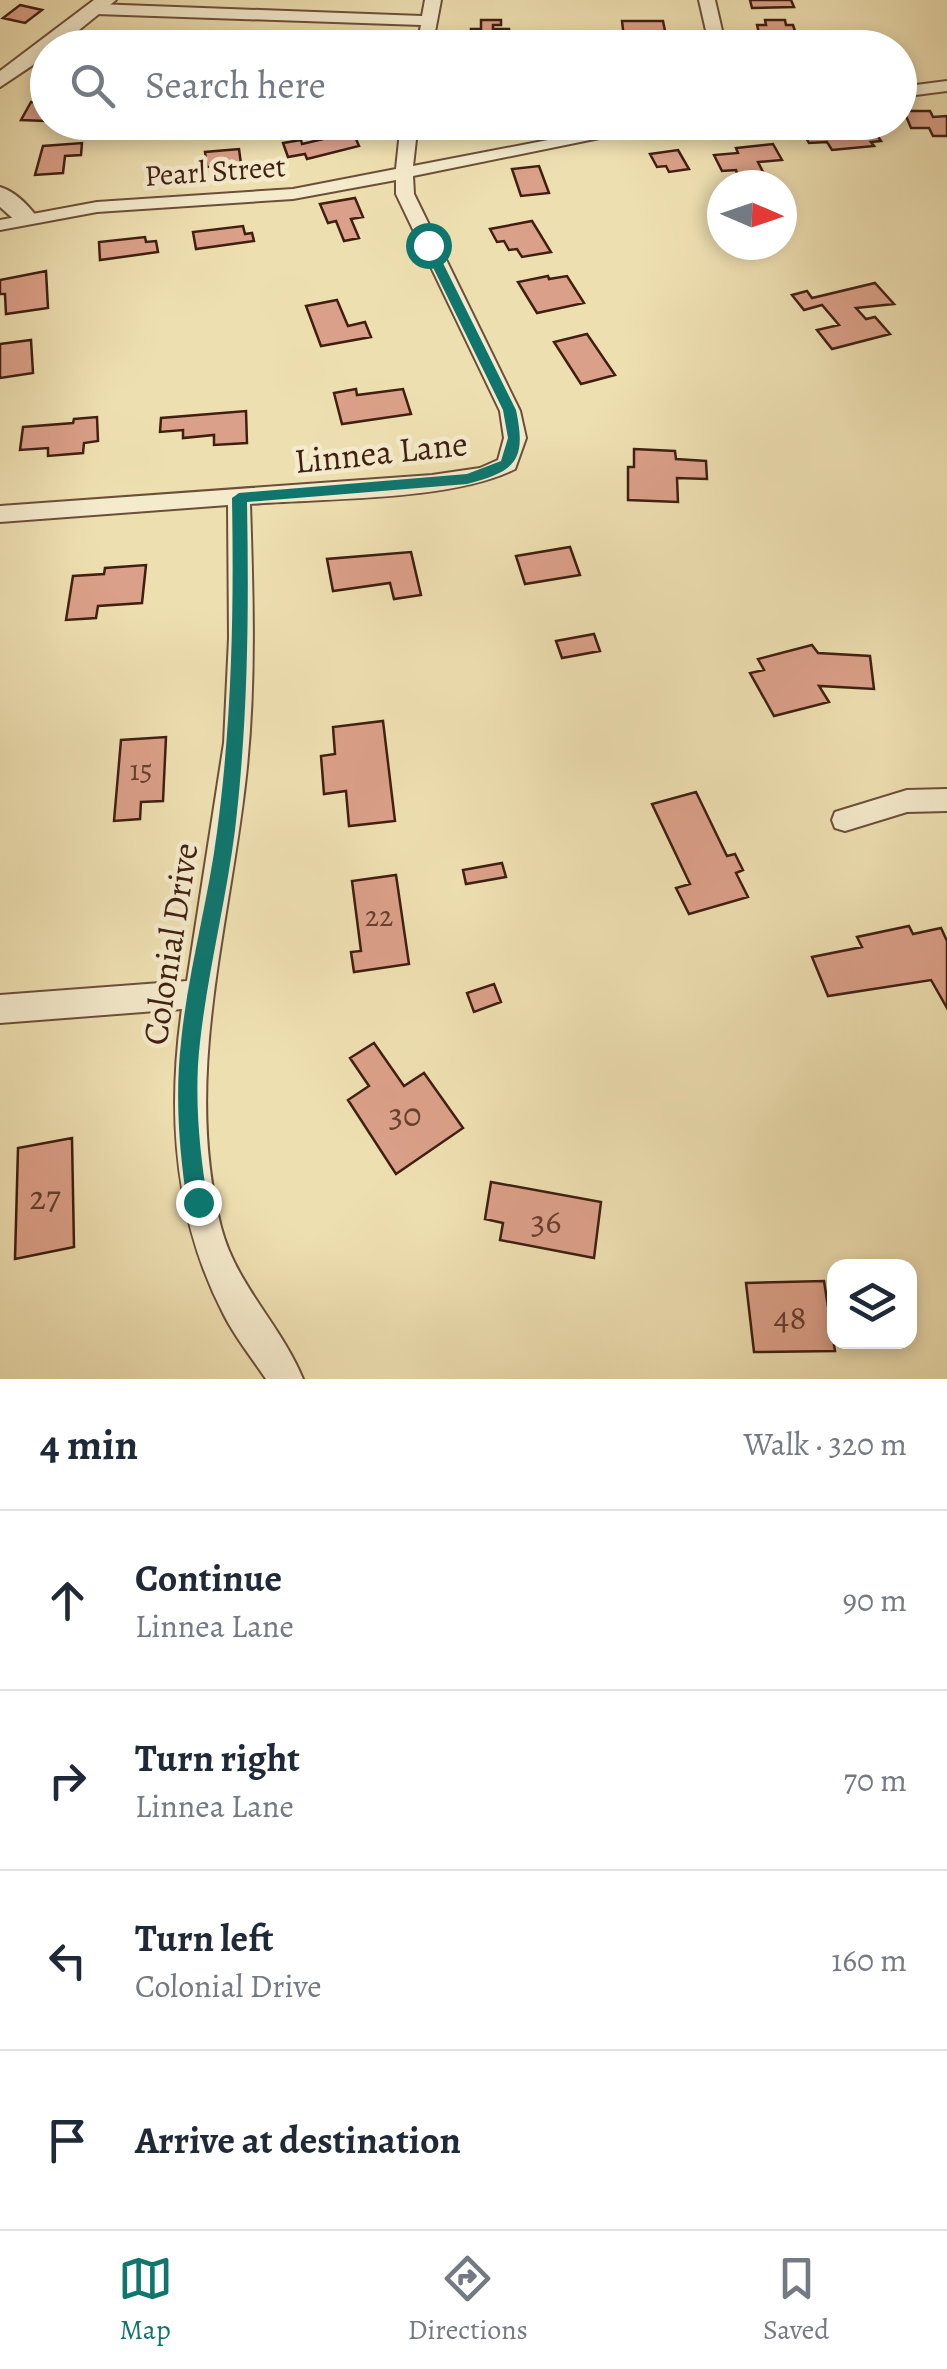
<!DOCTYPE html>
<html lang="en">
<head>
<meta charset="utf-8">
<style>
  :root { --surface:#fff; --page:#f2f2f3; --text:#1f2937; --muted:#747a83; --line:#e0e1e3; --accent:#0f766e }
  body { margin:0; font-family:Alegreya,serif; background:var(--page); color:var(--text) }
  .controls { position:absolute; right:30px; bottom:30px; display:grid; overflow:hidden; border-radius:20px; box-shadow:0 5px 15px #0003 }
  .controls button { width:90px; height:90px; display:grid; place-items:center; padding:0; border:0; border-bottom:2px solid var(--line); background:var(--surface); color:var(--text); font:50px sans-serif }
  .compass { position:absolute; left:707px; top:170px; width:90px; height:90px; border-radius:50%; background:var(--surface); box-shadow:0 5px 15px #0003; rotate:92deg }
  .stop { position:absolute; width:30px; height:30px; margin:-22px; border:8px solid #0f766e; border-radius:50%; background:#fff }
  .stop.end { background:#0f766e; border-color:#fff; box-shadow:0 2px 10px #0008 }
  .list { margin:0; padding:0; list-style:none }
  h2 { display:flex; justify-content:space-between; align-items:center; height:130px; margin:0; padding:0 40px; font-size:42px }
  h2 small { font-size:32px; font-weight:400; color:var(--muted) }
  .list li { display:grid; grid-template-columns:65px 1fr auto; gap:30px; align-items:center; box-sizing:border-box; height:180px; padding:0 40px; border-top:2px solid var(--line) }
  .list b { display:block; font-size:38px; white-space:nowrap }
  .list p { margin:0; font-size:32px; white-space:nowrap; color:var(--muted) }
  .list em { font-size:32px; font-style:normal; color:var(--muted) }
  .icon { flex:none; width:55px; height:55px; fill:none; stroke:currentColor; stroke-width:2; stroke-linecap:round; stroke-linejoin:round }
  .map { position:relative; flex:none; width:947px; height:1379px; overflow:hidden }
  .search { position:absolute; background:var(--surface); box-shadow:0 5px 15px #0003; left:30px; right:30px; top:30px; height:110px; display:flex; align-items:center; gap:25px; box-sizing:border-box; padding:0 35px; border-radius:55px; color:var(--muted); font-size:38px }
  .sheet { height:850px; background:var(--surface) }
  nav { display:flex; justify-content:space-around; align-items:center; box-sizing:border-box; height:140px; border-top:2px solid var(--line); background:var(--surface); font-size:28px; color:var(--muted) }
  nav a { display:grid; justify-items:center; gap:5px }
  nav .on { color:var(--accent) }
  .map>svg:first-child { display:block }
  .building { fill:#dba089; stroke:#401f11; stroke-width:2.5 }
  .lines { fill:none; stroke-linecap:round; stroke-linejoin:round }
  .minor-casing { stroke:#6c4f39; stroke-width:4 }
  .tertiary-casing { stroke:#6c4f39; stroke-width:4 }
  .minor { fill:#f4eacc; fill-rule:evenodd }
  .tertiary { fill:#f4eacc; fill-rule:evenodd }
  .route { fill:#0f766e }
  .labels { text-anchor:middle; stroke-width:9; stroke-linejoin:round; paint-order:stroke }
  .far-street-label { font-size:30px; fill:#401f11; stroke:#f4eacc }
  .number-label { font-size:30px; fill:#673f2f }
  .street-label { font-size:35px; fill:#401f11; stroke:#f4eacc }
  .near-number-label { font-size:35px; fill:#673f2f }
</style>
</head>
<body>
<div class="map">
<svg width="947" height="1379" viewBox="0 0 947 1379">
  <rect width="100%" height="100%" fill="#eedfb1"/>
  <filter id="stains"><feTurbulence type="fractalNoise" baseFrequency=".002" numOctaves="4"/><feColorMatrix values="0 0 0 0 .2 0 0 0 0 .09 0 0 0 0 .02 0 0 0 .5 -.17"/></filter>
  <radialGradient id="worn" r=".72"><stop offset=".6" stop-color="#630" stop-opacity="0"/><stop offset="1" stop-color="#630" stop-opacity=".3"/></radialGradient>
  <path class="building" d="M750,0H791L794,7L752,8Z
    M20,5L42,10L25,23L3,18Z
    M481,20H501V25H493V29H509V42L471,43V29H481Z
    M765,20H785L786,25H793L796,34H783L785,41H761L757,25H766Z
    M622,21H663L666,36H656L658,43H640L639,38H624Z
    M107,34L142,35L139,43H149L148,48H101Z
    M346,36L391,38L389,48H343Z
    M178,38H206L215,39L212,48H178L175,46Z
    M247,39L283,40L280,48H244Z
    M31,102L48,103L46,121L21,120Z
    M904,111H930L933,117L947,116V136H933L929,128H911Z
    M869,123L881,141L871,142L874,146L832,150L827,142L809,143L801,129Z
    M353,132L359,146L307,159L305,154L288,157L283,143L301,140L302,144Z
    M82,143L81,155L65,156L63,173L35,175L43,146Z
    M773,144L782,160L758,162L764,174L738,176L736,170L722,171L714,155L738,153L736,148Z
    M239,149L241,164L207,167L205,152Z
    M678,150L689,169L669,172L666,166L657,167L650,154Z
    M539,166L549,193L521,196L512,169Z
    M355,198L363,217L351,219L359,238L344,241L336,221L328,223L320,204Z
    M532,221L551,252L522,257L517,249L509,250L504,241L497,242L490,229Z
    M243,226L245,234L252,233L254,241L196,249L193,232Z
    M145,237L146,242L156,241L158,252L100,260L99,242Z
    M46,271L48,308L6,314L5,294H0V280Z
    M548,276L549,279L567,276L584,303L537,313L518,282Z
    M875,283L894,304L856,308L866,319L875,317L890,334L832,349L817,330L839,325L822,305L804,310L792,295L807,291L812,298Z
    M337,300L348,326L365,322L371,337L321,346L306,306Z
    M587,334L615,375L581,384L554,342Z
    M31,340L33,373L0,378V344Z
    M356,389L357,395L403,389L411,414L342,424L334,393Z
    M246,411L247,443L214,445V435L183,438V430L160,432L161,418Z
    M97,417L98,441L84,443L83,453L48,456V448L20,450L23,427L73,423L74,419Z
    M634,449L675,451L676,459L706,461L707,479L677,478L678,502L628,500V467H634Z
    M570,547L580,575L525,584L516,556Z
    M411,552L421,595L394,599L390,583L333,591L327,559Z
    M146,565L142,603L98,606L96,618L66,620L73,576L104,574L105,568Z
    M594,634L600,651L562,658L556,641Z
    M812,645L818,653L870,656L874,689L819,686L829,702L774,716L750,673L764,670L758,659Z
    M383,721L395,821L349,826L346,791L324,794L321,756L335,754L333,727Z
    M166,737L163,801L141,802L140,819L114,821L121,740Z
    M696,792L727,856L735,854L743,870L736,873L748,897L689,914L676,888L690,884L652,804Z
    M502,863L506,877L466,884L463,870Z
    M396,875L409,964L354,972L351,952L361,951L352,881Z
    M909,926L913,934L941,928L947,941V1008L931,980L828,996L812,957L862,947L857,937Z
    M494,984L501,1002L474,1012L467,993Z
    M374,1043L404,1086L424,1073L463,1128L396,1174L348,1100L369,1086L350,1058Z
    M72,1138L74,1247L15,1259L18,1148Z
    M491,1182L601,1202L594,1258L500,1240L503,1223L485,1219Z
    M824,1281L835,1351L754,1352L746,1283Z"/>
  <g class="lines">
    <defs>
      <path id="minor" d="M425,0H441L432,48H416L421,25L96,14L88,9L96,4L422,16Z
        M699,0H715L726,48H710Z
        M947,81V91L900,97V87Z
        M401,122H418L413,166L641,122H678L413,176L414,194L520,411L526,438L515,469C452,501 324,498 250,504C253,595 256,686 246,776C230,926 182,1077 221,1227C236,1285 281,1325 303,1379H266C252,1358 235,1337 224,1315C174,1219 167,1114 182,1009L0,1023V995L187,981L224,743L229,638L228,505L0,522V506L432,475L480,468L498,460L504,438L500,411L396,194V180L293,199L97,212L0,230V220L97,202L293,189L396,169Z
        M947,789V811L907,812L845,831L835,828L832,820L835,812L907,790Z"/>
      <path id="tertiary" d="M94,0H116L57,48H48V55L0,87V71Z
        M0,187C14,191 28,205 37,217L33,222H17L0,207Z"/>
    </defs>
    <use href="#minor" class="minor-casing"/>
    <use href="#tertiary" class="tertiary-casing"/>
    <use href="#minor" class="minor"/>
    <use href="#tertiary" class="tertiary"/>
  </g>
  <path class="route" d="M428,242L434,245L516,410C527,462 515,471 467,484L247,502C249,613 248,720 235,830C226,901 208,971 200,1042C194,1094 199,1150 208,1202L205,1209L198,1212L190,1209L187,1202C179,1150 175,1095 181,1042C188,972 208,902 217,832C232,720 234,611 232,498L239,493L467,474L501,461L508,438L503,410L422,245Z"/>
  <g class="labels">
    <g class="far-street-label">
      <text transform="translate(215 171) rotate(-4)" y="10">Pearl Street</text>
    </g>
    <g class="number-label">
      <text x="141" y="780">15</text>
      <text x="379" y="926">22</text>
    </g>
    <g class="street-label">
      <text transform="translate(381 452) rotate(-6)" y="12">Linnea Lane</text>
      <text transform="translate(170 944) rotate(-81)" y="12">Colonial Drive</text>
    </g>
    <g class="near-number-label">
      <text x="405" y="1126">30</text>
      <text x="45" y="1209">27</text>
      <text x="546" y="1233">36</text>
      <text x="790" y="1329">48</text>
    </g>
  </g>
  <rect width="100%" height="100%" filter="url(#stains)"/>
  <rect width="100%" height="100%" fill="url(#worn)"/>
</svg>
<div class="controls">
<button><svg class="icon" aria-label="layers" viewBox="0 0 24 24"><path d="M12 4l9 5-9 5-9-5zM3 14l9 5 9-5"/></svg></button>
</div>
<svg class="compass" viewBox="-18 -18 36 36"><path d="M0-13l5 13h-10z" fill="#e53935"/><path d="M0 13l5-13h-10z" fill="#747a83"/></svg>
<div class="stop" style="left:428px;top:245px"></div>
<div class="stop end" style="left:198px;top:1202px"></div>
<div class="search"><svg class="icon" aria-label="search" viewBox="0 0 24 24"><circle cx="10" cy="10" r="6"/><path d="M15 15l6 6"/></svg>Search here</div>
</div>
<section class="sheet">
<h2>4 min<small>Walk · 320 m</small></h2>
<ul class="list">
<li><svg class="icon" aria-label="ahead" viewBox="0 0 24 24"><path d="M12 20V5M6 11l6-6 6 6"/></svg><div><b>Continue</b><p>Linnea Lane</p></div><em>90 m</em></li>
<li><svg class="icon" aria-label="right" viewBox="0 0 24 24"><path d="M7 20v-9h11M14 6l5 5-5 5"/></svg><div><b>Turn right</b><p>Linnea Lane</p></div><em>70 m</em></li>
<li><svg class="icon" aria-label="left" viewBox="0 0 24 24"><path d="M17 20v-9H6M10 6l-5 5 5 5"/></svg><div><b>Turn left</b><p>Colonial Drive</p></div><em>160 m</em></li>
<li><svg class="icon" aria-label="arrive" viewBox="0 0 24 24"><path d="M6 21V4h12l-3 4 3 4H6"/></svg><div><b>Arrive at destination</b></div></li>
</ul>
</section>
<nav>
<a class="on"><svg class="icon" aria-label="map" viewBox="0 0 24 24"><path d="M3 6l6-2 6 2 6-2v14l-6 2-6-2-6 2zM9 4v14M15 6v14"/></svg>Map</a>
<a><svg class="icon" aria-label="directions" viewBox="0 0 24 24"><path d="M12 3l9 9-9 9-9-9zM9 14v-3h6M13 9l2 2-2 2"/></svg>Directions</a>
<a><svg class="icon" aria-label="saved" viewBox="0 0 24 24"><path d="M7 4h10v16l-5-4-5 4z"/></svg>Saved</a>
</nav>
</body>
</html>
